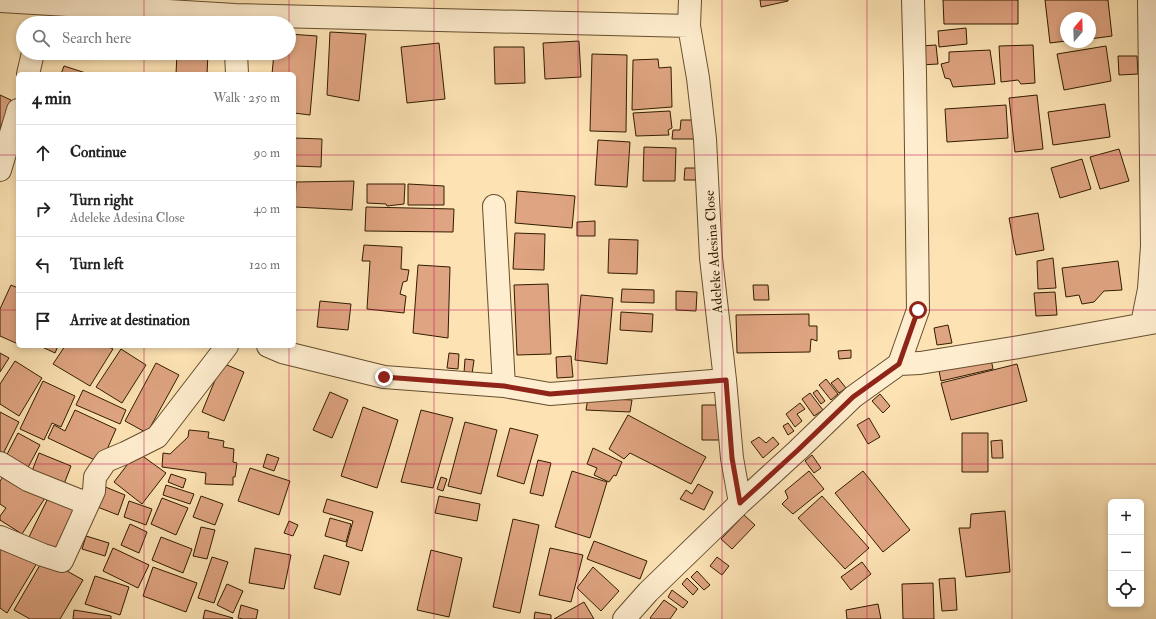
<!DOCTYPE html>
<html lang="en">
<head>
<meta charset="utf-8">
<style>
  :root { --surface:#fff; --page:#f2f2f2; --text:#222; --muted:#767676; --line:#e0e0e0 }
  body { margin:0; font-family:"IM FELL Double Pica",serif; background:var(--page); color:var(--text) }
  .controls { position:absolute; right:12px; bottom:12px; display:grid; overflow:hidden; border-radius:6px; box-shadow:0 2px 6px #0003 }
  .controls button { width:36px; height:36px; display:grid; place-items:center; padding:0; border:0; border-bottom:1px solid var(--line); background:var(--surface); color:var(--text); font:20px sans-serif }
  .compass { position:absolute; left:1060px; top:12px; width:36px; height:36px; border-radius:50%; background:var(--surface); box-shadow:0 2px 6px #0003; rotate:19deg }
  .stop { position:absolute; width:12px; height:12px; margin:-9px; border:3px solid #8f2418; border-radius:50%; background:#fff }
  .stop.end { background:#8f2418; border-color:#fff; box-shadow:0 1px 4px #0008 }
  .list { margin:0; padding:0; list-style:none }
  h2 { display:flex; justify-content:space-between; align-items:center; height:52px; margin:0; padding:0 16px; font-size:17px }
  h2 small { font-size:13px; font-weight:400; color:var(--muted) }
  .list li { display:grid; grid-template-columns:26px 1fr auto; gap:12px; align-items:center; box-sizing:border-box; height:56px; padding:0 16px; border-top:1px solid var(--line) }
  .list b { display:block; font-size:15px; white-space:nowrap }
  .list p { margin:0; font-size:13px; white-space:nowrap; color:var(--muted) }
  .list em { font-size:13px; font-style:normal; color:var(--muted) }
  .icon { flex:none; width:22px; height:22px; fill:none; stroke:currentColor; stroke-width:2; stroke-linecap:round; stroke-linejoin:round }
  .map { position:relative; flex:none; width:1156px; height:619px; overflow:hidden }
  .search { position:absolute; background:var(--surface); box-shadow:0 2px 6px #0003; left:16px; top:16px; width:280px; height:44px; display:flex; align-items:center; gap:10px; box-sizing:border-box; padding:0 14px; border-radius:22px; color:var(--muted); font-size:15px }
  .panel { position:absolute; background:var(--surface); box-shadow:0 2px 6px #0003; left:16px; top:72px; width:280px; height:276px; border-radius:6px }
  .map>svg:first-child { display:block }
  .building { fill:#dfa481; stroke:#321c00 }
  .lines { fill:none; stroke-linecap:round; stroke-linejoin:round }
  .minor-casing { stroke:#654e2d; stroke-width:24 }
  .minor { stroke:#feedce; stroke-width:22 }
  .route { stroke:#8f2418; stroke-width:5 }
  .grid { fill:none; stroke:#c2185b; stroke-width:1; stroke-opacity:0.55 }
  .labels { text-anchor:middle; stroke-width:3; stroke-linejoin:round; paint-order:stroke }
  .street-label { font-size:14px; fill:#321c00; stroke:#feedce }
</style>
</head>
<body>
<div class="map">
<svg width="1156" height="619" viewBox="0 0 1156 619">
  <rect width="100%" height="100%" fill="#fde3b4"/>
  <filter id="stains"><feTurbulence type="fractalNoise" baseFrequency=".005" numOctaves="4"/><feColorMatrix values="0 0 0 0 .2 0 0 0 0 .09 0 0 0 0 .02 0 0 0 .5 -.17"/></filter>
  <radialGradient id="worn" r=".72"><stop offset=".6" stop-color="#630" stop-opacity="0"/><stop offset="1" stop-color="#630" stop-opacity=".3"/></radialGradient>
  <path class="building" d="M760,0H788V1L761,7Z
    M943,0H1018V24H944Z
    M1045,0H1108L1112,36L1090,39V18H1066V41L1050,43Z
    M966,28L967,44L939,47L938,31Z
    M330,32L366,34L359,101L327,95Z
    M289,34L317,36L310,115L294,113V74H272L274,53H289Z
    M579,41L581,77L545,79L543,43Z
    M439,43L445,99L407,103L401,47Z
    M936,45L938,64L920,65L919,46Z
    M1033,45L1035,83L1021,84L1018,80L1001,82L999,46Z
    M1106,46L1111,81L1064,90L1057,54Z
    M494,47H524L525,83L495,84Z
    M990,50L995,84L953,87L950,79L945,78L941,64L949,62V52Z
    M177,53H208L207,74H176Z
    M592,54L627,55L626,132L590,131Z
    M1118,56H1137L1138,74L1119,75Z
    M658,59L659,68L671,67L672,107L632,110L633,60Z
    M64,66L89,74H61Z
    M0,95L11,100L0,129Z
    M1037,95L1043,149L1015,152L1009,98Z
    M1105,104L1110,137L1053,145L1048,112Z
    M1006,105L1008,138L947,142L945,109Z
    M670,111L672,128L668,130L669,135L636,136L633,113Z
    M681,120H696V139H672L673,130H680Z
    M294,138L322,139L321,167L294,166Z
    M598,140L630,142L627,187L595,185Z
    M644,147L676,148L675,181H643Z
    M1119,149L1129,181L1100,189L1090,157Z
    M1082,159L1091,189L1060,198L1051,168Z
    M685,168H696V180H684Z
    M354,181L352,210L295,207L296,182Z
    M367,184H405L404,204L387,206L386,204L367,203Z
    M408,184L444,186V205H408Z
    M517,191L575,196L572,228L515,223Z
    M366,207L454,209L453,232L365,231Z
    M1038,213L1044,250L1016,255L1009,218Z
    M595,221V236H577V222Z
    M515,233L545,234L544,270L513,269Z
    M609,239L638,240L637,274L608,273Z
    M364,245L402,247L401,269L409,270L407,281L403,282L400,294L406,296L404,313L367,309L370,261H362Z
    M1053,258L1056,288L1038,289L1037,261Z
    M1118,261L1122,290L1104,291L1094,302L1082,304L1079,295L1066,297L1062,268Z
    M418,265L450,267L448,338L413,333Z
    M548,284L551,354L517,355L514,285Z
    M11,285L18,288V344L0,336V309Z
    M753,285H768L769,300H754Z
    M622,289L654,290V303L621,302Z
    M676,291L697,292L696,311L676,310Z
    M1055,292L1057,315L1036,316L1034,293Z
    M581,295L613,298L607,364L575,360Z
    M320,301L351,304L348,330L317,327Z
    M621,312L653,314L652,332L620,330Z
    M809,314V326H817V341L811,339L810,352L737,353L736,315Z
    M948,325L952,343L937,345L934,328Z
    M40,346H58L55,353Z
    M65,346H107L113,349L90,386L53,364Z
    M121,349L146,365L122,403L96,387Z
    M851,350V358L839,359L838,351Z
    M0,353L9,358L0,372Z
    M449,353L459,354L458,369L447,368Z
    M571,356L573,377L557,378L556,357Z
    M465,359L474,360L472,374L464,373Z
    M991,359L993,369L941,381L939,371Z
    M15,361L42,378L19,416L0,404V384Z
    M156,363L179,375L147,433L125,421Z
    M222,363L244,372L224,421L202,412Z
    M1017,364L1027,401L951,420L941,383Z
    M838,378L846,388L839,393L831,383Z
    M826,379L838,394L831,400L819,385Z
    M43,381L75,396L61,427L52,423L44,440L20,429Z
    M83,390L126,410L120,424L76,405Z
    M817,390L825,401L821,404L813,393Z
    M330,392L348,400L332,438L313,430Z
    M810,393L823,410L814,416L802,399Z
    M880,394L890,406L883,413L872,401Z
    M588,398L632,400L630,412L586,410Z
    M800,403L805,409L797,414L802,421L795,427L786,414Z
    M702,405H721L722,440H702Z
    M363,407L398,420L377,488L341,476Z
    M75,410L116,429L101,463L48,438L54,425L65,431Z
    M421,410L453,418L433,488L401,482Z
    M0,412L19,422L1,458L0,457Z
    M628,415L706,457L691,484L630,453L624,459L609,449Z
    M869,418L880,437L868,444L857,425Z
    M465,422L497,430L481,494L448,486Z
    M788,423L794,431L788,435L783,426Z
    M510,428L538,435L524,484L497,476Z
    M189,430L209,432L208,438L224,441L223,447L234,449L233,462L237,463L235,477H233V485L205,484L206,473L162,467L163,453L170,454L188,437Z
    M18,433L40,445L24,475L2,464Z
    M962,433H988V472H962Z
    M759,437L766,443L773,437L779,444L763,458L751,442Z
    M1002,440L1003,458H992L991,441Z
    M593,448L622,462L616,476L614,475L609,482L594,475L597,468L587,464Z
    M137,452L166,473L142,504L114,482Z
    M39,453L71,466L64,484L32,471Z
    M267,454L279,458L274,471L263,467Z
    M812,455L821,468L814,473L805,461Z
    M538,460L551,463L543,496L530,493Z
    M250,468L290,481L279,515L238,501Z
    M572,471L607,482L590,538L555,527Z
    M809,471L824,489L793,514L782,504L788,498L785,491Z
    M863,471L910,530L883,552L835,493Z
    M6,473L45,498L22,534L0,520V516L6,508L0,504V481Z
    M171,474L186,479L183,488L168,482Z
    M441,477L447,479L443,491L437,489Z
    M698,484L713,492L704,510L680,499L686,490L692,494Z
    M166,485L194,494L190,504L163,495Z
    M103,486L125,495L118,515L95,506Z
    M49,496L79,511L58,553L28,539Z
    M201,496L223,504L215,525L193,517Z
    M439,496L480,504L477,521L435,513Z
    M822,496L869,548L845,569L798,518Z
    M162,498L188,508L176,535L151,524Z
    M327,499L373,512L362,551L346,546L353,521L323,512Z
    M129,501L152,509L146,525L124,517Z
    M1005,511L1010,572L966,577L959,528H970L971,514Z
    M744,515L755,525L732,549L721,539Z
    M330,518L351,524L346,542L325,536Z
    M513,519L539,525L520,613L493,607Z
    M289,521L298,525L293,536L284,533Z
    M130,524L147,532L139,553L121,545Z
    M201,527L215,530L207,559L193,556Z
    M86,536L109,543L105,556L82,549Z
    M161,537L192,549L183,573L152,560Z
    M594,541L647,561L640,579L587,559Z
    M0,544L37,563L7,613L0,608Z
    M113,548L149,565L138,588L103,571Z
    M255,548L291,555L284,589L249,583Z
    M550,548L583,555L571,602L539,595Z
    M431,550L462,558L449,617L417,610Z
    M324,555L349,562L340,595L314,588Z
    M212,557L228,562L214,603L198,598Z
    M717,557L729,566L722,575L710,566Z
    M44,558L83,580L60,619H30L14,610Z
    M862,562L871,574L851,590L841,577Z
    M153,567L197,583L186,612L143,596Z
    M593,567L619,591L601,611L577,588Z
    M697,571L710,585L704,590L691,577Z
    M95,576L129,587L120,615L85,604Z
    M687,578L698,589L693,595L682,584Z
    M955,578L957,610L942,611L939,579Z
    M933,583L934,619H903L902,584Z
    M227,584L243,591L233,613L217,605Z
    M672,590L688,602L683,608L668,597Z
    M664,600L677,609L670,619H652L650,618Z
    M584,602L594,619H554Z
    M878,604L881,619H847L846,610Z
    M241,605L258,610L256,619H243L238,618Z
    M74,610L111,616V619H73Z
    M205,610L233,618L232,619H203Z
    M535,612L551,615V619H534Z"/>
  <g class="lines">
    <defs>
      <path id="minor" d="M690,0L689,26L698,78L705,139L711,258L725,380L732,458L740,503
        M0,1L235,15L689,26
        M236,53L237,74
        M28,74L33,53
        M0,170L18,110
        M494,206L504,386
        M1142,324L1149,289L1152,246L1149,0
        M268,346L282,352L384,377L504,386L550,394L725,380
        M899,364L918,310L915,73L913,0
        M0,463L28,480L88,504
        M0,537L43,555L62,561L94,491L95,477L106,461L125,453L157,437L227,346
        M624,619L648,592L740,503L798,450L853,397L899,364L920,363L1019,347L1156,322"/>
    </defs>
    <use href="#minor" class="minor-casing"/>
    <use href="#minor" class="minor"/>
  </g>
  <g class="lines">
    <path class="route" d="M384,377L504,386L550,394L726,380L732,458L740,503L798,450L853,397L899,364L918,310"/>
  </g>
  <path class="grid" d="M144,0V23M289,0V23M434,0V619M578,0V619M722,0V619M867,0V619M1012,0V619M289,23V53M144,53V74M289,53V74M0,155H18M294,155H1156M0,310H18M294,310H1156M144,346V619M289,346V619M0,464H1156"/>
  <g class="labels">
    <g class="street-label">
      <text transform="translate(713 252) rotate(-94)" y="5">Adeleke Adesina Close</text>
    </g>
  </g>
  <rect width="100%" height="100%" filter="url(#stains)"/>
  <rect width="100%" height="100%" fill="url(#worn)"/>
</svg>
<div class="controls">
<button>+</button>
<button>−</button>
<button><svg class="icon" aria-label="locate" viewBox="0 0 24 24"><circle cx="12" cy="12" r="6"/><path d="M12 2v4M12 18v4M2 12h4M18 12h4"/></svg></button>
</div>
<svg class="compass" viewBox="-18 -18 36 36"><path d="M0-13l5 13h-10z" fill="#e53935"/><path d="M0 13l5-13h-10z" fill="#767676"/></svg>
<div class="stop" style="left:918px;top:310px"></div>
<div class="stop end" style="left:384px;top:377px"></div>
<div class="search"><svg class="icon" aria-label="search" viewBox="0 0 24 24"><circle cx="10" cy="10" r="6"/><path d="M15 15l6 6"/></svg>Search here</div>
<section class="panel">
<h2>4 min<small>Walk · 250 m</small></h2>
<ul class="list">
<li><svg class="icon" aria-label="ahead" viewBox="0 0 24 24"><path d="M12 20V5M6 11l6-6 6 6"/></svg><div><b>Continue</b></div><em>90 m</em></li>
<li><svg class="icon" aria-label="right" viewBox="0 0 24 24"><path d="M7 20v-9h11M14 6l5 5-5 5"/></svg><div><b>Turn right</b><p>Adeleke Adesina Close</p></div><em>40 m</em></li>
<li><svg class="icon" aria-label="left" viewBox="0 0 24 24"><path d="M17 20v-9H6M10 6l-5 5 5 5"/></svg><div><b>Turn left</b></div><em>120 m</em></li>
<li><svg class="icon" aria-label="arrive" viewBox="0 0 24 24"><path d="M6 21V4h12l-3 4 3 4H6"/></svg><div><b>Arrive at destination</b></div></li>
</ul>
</section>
</div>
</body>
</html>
